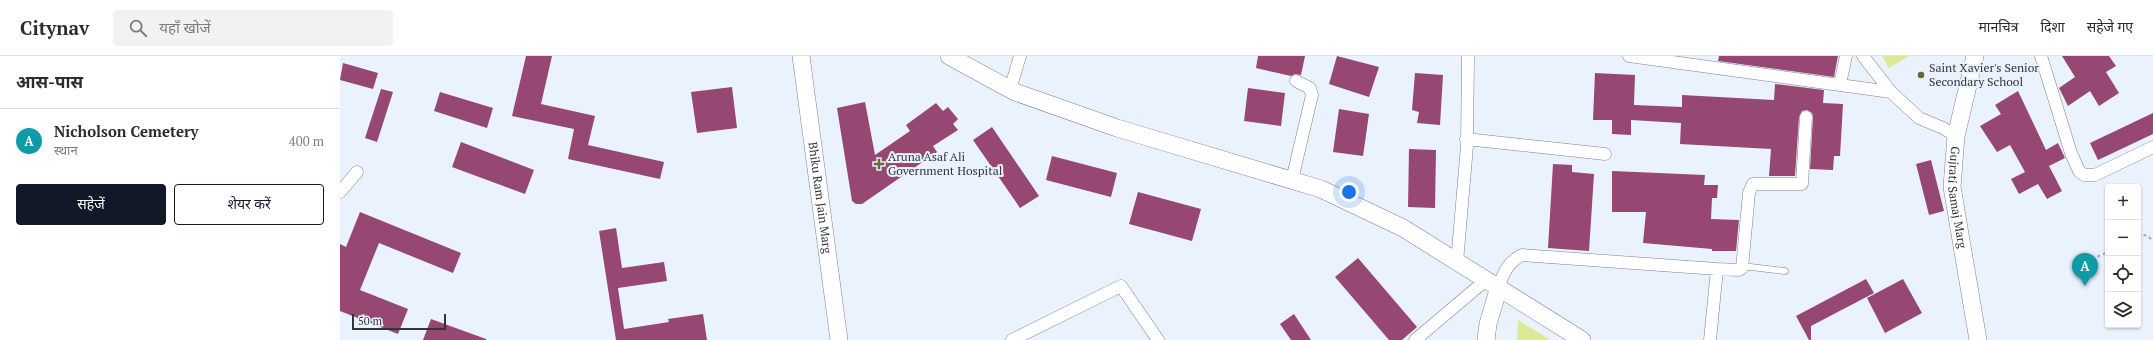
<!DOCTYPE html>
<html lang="hi">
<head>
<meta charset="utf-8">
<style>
  :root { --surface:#fff; --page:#f2f2f3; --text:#2b2b33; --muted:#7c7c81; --line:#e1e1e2; --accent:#111827 }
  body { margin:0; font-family:"PT Serif","Noto Sans Devanagari",serif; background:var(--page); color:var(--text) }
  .controls { position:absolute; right:12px; bottom:12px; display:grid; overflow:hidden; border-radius:4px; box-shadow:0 1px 3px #0004 }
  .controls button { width:36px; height:36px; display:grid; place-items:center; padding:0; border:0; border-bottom:1px solid var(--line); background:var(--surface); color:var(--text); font:20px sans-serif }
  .scale { position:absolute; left:12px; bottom:10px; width:94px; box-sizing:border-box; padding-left:4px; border:2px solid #323539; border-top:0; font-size:11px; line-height:14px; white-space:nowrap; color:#323539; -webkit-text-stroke:3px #eaf2fd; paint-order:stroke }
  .you { position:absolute; left:1009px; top:136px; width:14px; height:14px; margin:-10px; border:3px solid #fff; border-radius:50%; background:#1a73e8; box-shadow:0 0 0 6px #1a73e833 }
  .badge { display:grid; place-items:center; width:26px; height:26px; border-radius:50%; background:var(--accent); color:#fff; font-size:13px; font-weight:700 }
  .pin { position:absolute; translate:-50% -33px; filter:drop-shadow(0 1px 2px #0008) }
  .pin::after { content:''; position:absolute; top:21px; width:14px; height:12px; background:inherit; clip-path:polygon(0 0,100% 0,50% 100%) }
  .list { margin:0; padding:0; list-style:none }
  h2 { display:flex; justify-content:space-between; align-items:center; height:52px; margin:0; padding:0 16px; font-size:17px }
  h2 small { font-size:13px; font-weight:400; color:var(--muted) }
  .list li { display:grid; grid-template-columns:26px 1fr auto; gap:12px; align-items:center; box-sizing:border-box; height:64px; padding:0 16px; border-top:1px solid var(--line) }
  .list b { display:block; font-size:15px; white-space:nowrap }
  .list p { margin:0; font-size:13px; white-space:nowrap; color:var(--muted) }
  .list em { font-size:13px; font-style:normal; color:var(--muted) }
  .actions { display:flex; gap:8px; padding:12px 16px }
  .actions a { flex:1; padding:9px 0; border:1px solid var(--accent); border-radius:4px; text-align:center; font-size:14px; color:var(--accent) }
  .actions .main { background:var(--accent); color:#fff }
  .icon { flex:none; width:22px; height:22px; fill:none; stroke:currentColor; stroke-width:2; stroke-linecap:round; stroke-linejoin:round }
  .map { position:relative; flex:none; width:1813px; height:284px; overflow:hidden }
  header { display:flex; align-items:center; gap:24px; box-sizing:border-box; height:56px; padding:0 20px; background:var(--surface); border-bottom:1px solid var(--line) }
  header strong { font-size:19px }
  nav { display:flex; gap:22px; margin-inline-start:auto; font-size:14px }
  .search { width:280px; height:36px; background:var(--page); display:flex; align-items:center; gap:10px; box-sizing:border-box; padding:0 14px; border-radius:4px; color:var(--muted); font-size:15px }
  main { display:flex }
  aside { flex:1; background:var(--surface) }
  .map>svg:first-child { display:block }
  .green { fill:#dcea97 }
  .building { fill:#964772 }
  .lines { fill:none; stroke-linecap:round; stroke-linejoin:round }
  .lane-casing { stroke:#7c838d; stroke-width:7 }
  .street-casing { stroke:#7c838d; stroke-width:13 }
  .secondary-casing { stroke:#7c838d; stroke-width:18 }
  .path { stroke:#a3a9b2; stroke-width:2; stroke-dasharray:3 3; stroke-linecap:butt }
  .lane { stroke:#fff; stroke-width:6 }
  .street { stroke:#fff; stroke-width:12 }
  .secondary { stroke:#fff; stroke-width:17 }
  .poi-dot { fill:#6f6532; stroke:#eaf2fd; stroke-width:1.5 }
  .labels { text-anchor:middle; stroke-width:4; stroke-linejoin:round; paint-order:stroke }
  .poi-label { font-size:12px; fill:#323539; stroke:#eaf2fd; text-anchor:start }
  .street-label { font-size:12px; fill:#323539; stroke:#eaf2fd }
</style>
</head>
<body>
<header>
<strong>Citynav</strong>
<div class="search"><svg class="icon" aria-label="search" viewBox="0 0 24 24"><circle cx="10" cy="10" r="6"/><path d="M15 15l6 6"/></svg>यहाँ खोजें</div>
<nav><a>मानचित्र</a><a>दिशा</a><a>सहेजे गए</a></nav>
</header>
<main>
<aside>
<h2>आस-पास<small></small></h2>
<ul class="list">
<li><span class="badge" style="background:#0f9aa8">A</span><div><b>Nicholson Cemetery</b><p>स्थान</p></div><em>400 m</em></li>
</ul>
<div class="actions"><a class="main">सहेजें</a><a>शेयर करें</a></div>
</aside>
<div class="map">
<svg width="1813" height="284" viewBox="0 0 1813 284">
  <rect width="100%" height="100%" fill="#eaf2fd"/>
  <path class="green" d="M1542,0H1569L1549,12Z
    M1178,264L1211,284H1177Z"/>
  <path class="building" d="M186,0H212L201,48L255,60L248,89L324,106L320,123L228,103L234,73L172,60Z
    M918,0H965L961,19L955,18L951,20L916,12Z
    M997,0L1039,11L1029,41L989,28Z
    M1379,0H1498L1494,21L1378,5Z
    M1722,0H1769L1776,10L1766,16L1779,37L1759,50L1750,35L1728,50L1719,32L1735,21Z
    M3,7L38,17L33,33L0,24Z
    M1075,17L1103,19L1100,69L1077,67L1079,56L1072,54Z
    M1255,17L1295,19L1294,49L1342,51V39L1434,44L1435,28L1484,34L1483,47L1503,48L1500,100H1494L1493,114L1470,113L1473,61L1472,57L1467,54L1462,55L1459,61L1455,120H1429L1431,93L1340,88L1341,67L1291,64V79L1272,78V64H1253Z
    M392,31L397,72L357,77L351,36Z
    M908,32L945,37L941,70L904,65Z
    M41,33L53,36L37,86L25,82Z
    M1678,35L1706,94L1718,87L1725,102L1709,110L1722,135L1707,143L1698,128L1679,138L1671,123L1685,116L1670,89L1657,96L1640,70L1661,58L1655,49Z
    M100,36L153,52L147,72L94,55Z
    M525,46L535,99L570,75L566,69L596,47L603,55L608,51L618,63L613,68L618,74L593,90L597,96L522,148H516L512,145L497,52Z
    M999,53L1029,58L1023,100L993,96Z
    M1813,57V78L1758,104L1750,87Z
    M652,71L699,140L680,152L633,84Z
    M121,86L194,114L185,138L112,111Z
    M1069,93L1096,94L1095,152L1068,151Z
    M712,100L777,117L771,141L706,124Z
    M1591,104L1604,155L1589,159L1576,108Z
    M1213,108L1232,109V116L1254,118L1249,195L1208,192Z
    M1272,115L1365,119L1364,129H1378L1377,142H1372L1371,163L1399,164L1396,195H1372V193L1303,187L1306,156H1272Z
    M798,136L861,153L852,185L789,168Z
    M20,156L121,197L113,217L39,187L20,234L68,253L58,278L0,255V188L6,191Z
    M276,172L282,212L324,206L327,225L278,232L284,273L329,266L328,263L363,258L367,284H276L259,175Z
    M1018,202L1077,271L1062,284H1049L995,221Z
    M1526,223L1534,237L1471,270V284H1469L1456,260Z
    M1563,223L1582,257L1545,277L1527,242Z
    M954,258L971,284H951L940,268Z
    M91,263L146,283V284H83Z"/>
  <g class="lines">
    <defs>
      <path id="lane" d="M1402,210L1445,215"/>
      <path id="street" d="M1289,0L1551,36
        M1523,0L1551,36L1579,62L1603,72L1616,80
        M1701,0L1731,97L1739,115L1744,119H1755L1813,91
        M1500,28L1506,0
        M670,34L680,0
        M1126,83L1265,98
        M952,124L972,39L970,32L956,25
        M0,136L17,116
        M1117,206L1127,90L1128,0
        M1377,213L1399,214L1402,212L1409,137L1413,128H1462L1466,61
        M1159,231C1162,219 1169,205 1182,199L1377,213L1370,284
        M672,284L781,230L818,284
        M1075,284L1146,224"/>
      <g id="secondary">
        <path id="s1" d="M461,0L499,284"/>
        <path d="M609,0L675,36L777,72L981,133L1063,172L1242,284"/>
        <path id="s2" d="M1635,0L1616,80L1612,131L1638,284"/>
        <path d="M1146,284L1148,268L1159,231"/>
      </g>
    </defs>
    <use href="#lane" class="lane-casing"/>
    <use href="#street" class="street-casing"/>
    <use href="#secondary" class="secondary-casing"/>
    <path class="path" d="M1798,182L1805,179L1813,184
      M1741,208L1768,196"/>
    <use href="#lane" class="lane"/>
    <use href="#street" class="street"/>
    <use href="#secondary" class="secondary"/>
  </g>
  <g class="poi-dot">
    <circle cx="1581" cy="19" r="4"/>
    <path d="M537 102h4v4h4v4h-4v4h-4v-4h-4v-4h4z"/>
  </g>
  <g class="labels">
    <g class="poi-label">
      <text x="1589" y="16">Saint Xavier's Senior<tspan x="1589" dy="14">Secondary School</tspan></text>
      <text x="548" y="105">Aruna Asaf Ali<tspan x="548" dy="14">Government Hospital</tspan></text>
    </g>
    <g class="street-label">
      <text dy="4" stroke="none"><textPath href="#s1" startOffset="143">Bhiku Ram Jain Marg</textPath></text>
      <text dy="4" stroke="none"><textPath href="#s2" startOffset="144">Gujrati Samaj Marg</textPath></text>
    </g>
  </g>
</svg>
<div class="controls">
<button>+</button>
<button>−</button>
<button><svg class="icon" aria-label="locate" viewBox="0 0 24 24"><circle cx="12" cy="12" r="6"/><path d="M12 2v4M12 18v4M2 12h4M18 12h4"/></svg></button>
<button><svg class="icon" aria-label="layers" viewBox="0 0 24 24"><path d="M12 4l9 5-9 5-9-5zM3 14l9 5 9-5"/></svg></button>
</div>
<div class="scale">50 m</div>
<div class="you"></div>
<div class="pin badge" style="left:1745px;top:230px;background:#0f9aa8">A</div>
</div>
</main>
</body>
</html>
